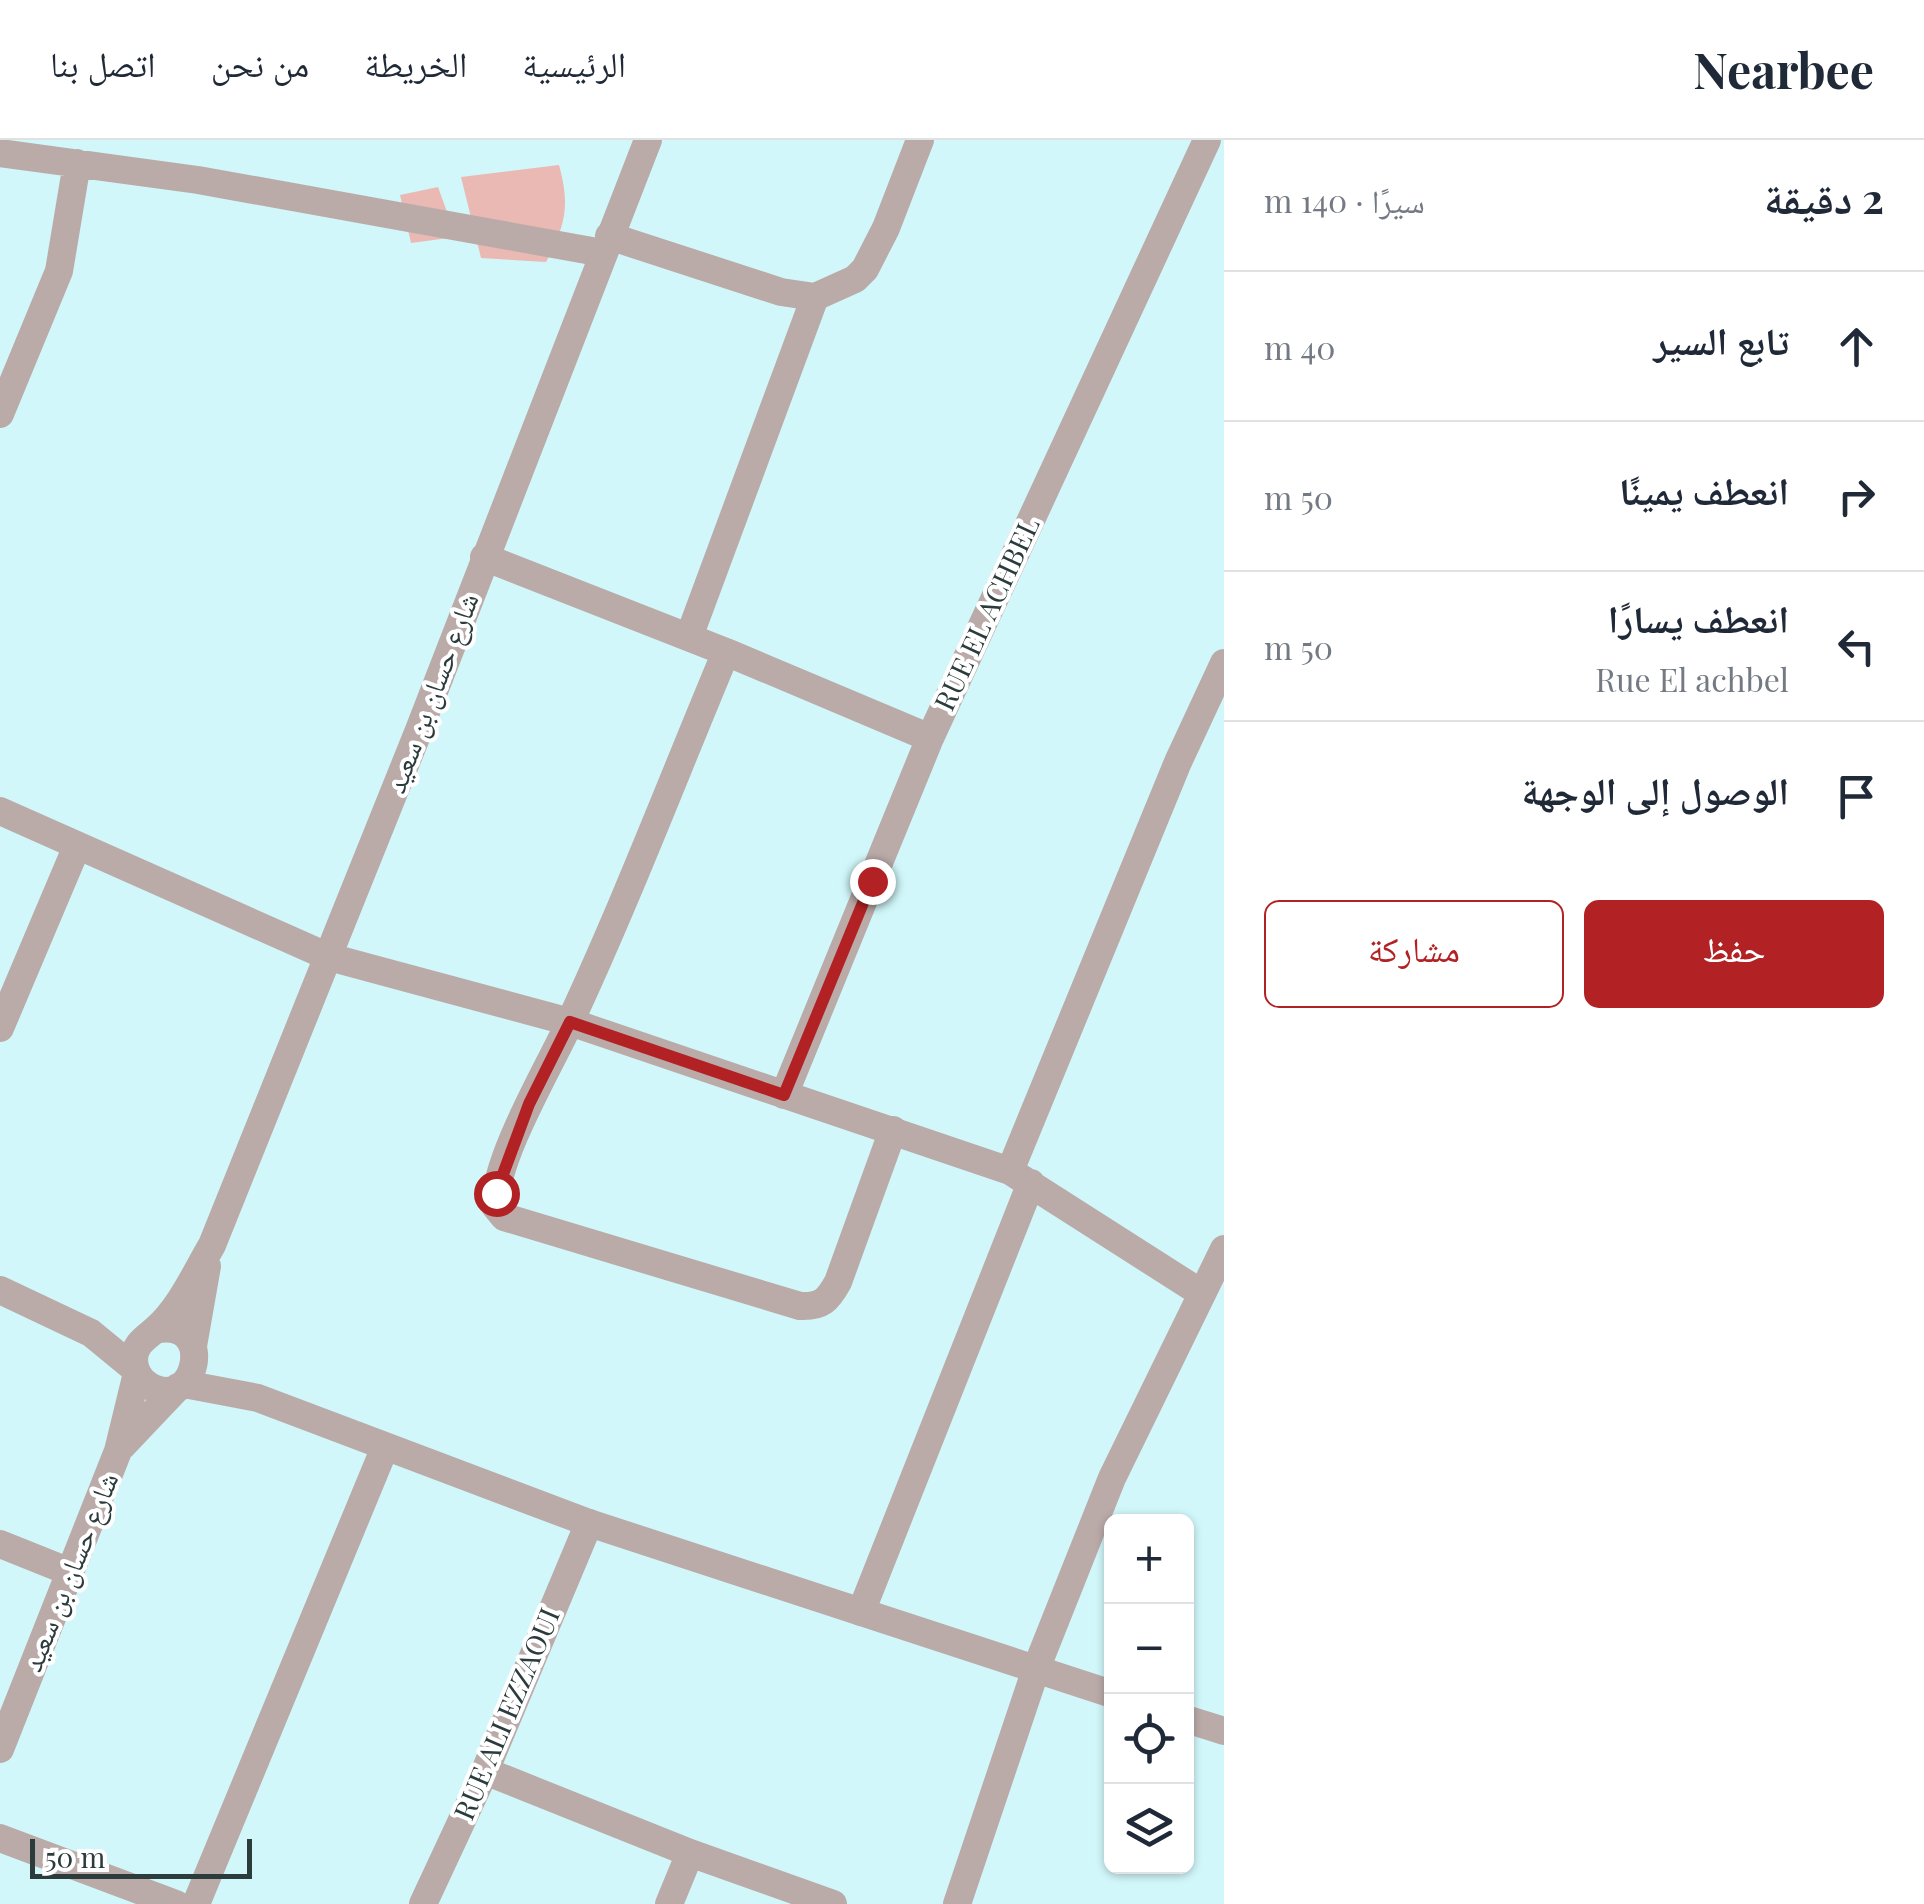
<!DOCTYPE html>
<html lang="ar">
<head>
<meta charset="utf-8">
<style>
  :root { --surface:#fff; --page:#f2f2f3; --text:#1f2937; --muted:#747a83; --line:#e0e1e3; --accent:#b22224 }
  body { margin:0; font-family:"Playfair Display","Noto Naskh Arabic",serif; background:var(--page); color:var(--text); direction:rtl }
  .controls { position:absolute; right:30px; bottom:30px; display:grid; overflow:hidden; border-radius:15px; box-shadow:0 2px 8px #0004 }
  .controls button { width:90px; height:90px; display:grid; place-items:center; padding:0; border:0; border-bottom:2px solid var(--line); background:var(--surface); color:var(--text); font:50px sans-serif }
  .scale { position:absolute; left:30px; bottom:25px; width:222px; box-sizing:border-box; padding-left:10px; border:5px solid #2c3b3c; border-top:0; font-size:28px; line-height:35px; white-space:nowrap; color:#2c3b3c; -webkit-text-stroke:8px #fff; paint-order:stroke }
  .stop { position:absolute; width:30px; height:30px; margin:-22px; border:8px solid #b22224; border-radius:50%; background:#fff }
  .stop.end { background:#b22224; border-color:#fff; box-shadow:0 2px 10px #0008 }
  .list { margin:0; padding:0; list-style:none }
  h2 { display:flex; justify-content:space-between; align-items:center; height:130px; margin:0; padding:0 40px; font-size:42px }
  h2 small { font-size:32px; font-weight:400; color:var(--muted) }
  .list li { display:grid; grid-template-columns:65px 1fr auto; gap:30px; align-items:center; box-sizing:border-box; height:150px; padding:0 40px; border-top:2px solid var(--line) }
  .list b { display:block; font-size:38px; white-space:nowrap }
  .list p { margin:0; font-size:32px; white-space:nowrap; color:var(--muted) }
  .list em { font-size:32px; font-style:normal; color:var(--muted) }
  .actions { display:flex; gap:20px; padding:30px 40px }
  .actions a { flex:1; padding:22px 0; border:2px solid var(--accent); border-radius:15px; text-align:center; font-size:35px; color:var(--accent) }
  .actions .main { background:var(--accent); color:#fff }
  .icon { flex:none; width:55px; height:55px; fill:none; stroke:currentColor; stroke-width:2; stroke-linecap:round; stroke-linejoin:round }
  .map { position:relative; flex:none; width:1224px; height:1764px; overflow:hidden; direction:ltr }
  header { display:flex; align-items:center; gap:60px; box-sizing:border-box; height:140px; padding:0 50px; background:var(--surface); border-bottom:2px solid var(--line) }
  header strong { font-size:48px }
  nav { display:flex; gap:55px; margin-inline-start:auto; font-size:35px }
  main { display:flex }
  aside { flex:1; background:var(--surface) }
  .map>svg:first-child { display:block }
  .green { fill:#eab9b3 }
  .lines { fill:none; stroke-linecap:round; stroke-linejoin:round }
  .minor { stroke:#baaba9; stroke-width:28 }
  .tertiary { stroke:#baaba9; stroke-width:28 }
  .route { stroke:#b22224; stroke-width:12 }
  .labels { text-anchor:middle; stroke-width:8; stroke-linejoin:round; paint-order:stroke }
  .street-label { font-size:28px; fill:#2c3b3c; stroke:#fff }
</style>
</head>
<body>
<header>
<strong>Nearbee</strong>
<nav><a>الرئيسية</a><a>الخريطة</a><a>من نحن</a><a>اتصل بنا</a></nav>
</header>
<main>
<aside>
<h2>2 دقيقة<small>سيرًا · 140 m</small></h2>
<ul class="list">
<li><svg class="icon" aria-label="ahead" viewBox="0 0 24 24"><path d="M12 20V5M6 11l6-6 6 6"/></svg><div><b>تابع السير</b></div><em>40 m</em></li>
<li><svg class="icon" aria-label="right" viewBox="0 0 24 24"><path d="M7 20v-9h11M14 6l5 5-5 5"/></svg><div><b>انعطف يمينًا</b></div><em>50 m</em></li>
<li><svg class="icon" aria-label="left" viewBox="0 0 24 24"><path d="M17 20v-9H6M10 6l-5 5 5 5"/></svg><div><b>انعطف يسارًا</b><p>Rue El achbel</p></div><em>50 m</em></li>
<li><svg class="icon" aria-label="arrive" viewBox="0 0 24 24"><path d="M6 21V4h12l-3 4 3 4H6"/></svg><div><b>الوصول إلى الوجهة</b></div></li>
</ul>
<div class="actions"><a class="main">حفظ</a><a>مشاركة</a></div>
</aside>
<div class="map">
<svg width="1224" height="1764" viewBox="0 0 1224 1764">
  <rect width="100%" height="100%" fill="#d1f7fa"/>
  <path class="green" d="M559,25C570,65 566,85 546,122L481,118L461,37Z
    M438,47L456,97L411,103L400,55Z"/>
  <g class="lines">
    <path class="minor" d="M0,13L198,40L603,113
      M609,96L781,152L815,157L855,139L865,129L886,88L920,0
      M0,274L59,131L77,23
      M484,417L726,512L930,598
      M689,497L815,157
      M726,512C674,636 626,762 569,884C548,929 495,1018 495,1066L504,1077L800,1166C822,1167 828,1160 838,1142L893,990
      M0,671L329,817L570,882L1010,1031L1201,1153
      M0,888L77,706
      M784,955L930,598L1207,0
      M1010,1031L1178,622L1224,523
      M0,1404L70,1432
      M861,1472L1031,1043
      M485,1631L690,1713L833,1764
      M0,1698L176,1764
      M196,1764L385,1307
      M423,1764L485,1631L589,1383
      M669,1764L690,1713
      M957,1764L1036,1529L1112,1338L1224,1109"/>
    <path class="tertiary" d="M0,1150L91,1193L136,1230
      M155,1190C218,1176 197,1276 148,1245C139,1239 134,1229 134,1219C135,1203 146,1198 156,1189C180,1168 196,1132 212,1105L419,590L648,0
      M193,1206L207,1126
      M184,1244L258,1258L589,1383L1112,1554
      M122,1306L178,1247
      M1186,1579L1224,1591
      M0,1609L118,1311L137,1233"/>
  </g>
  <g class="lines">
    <path class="route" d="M496,1053L529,964L570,882L784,955L872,741"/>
  </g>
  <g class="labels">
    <g class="street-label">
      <text transform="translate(987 474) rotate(-65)" y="10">RUE EL ACHBEL</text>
      <text transform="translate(432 553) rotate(-69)" y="10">شارع حسان بن سعيد</text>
      <text transform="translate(70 1432) rotate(-68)" y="10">شارع حسان بن سعيد</text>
      <text transform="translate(507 1574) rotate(-67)" y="10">RUE ALI EZZAOUI</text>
    </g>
  </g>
</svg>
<div class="controls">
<button>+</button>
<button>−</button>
<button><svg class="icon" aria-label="locate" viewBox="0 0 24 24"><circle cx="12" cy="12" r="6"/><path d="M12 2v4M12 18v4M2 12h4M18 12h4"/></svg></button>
<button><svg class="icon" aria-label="layers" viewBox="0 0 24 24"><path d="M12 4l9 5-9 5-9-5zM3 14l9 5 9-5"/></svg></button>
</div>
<div class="scale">50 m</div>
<div class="stop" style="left:496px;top:1053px"></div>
<div class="stop end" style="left:872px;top:741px"></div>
</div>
</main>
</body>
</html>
